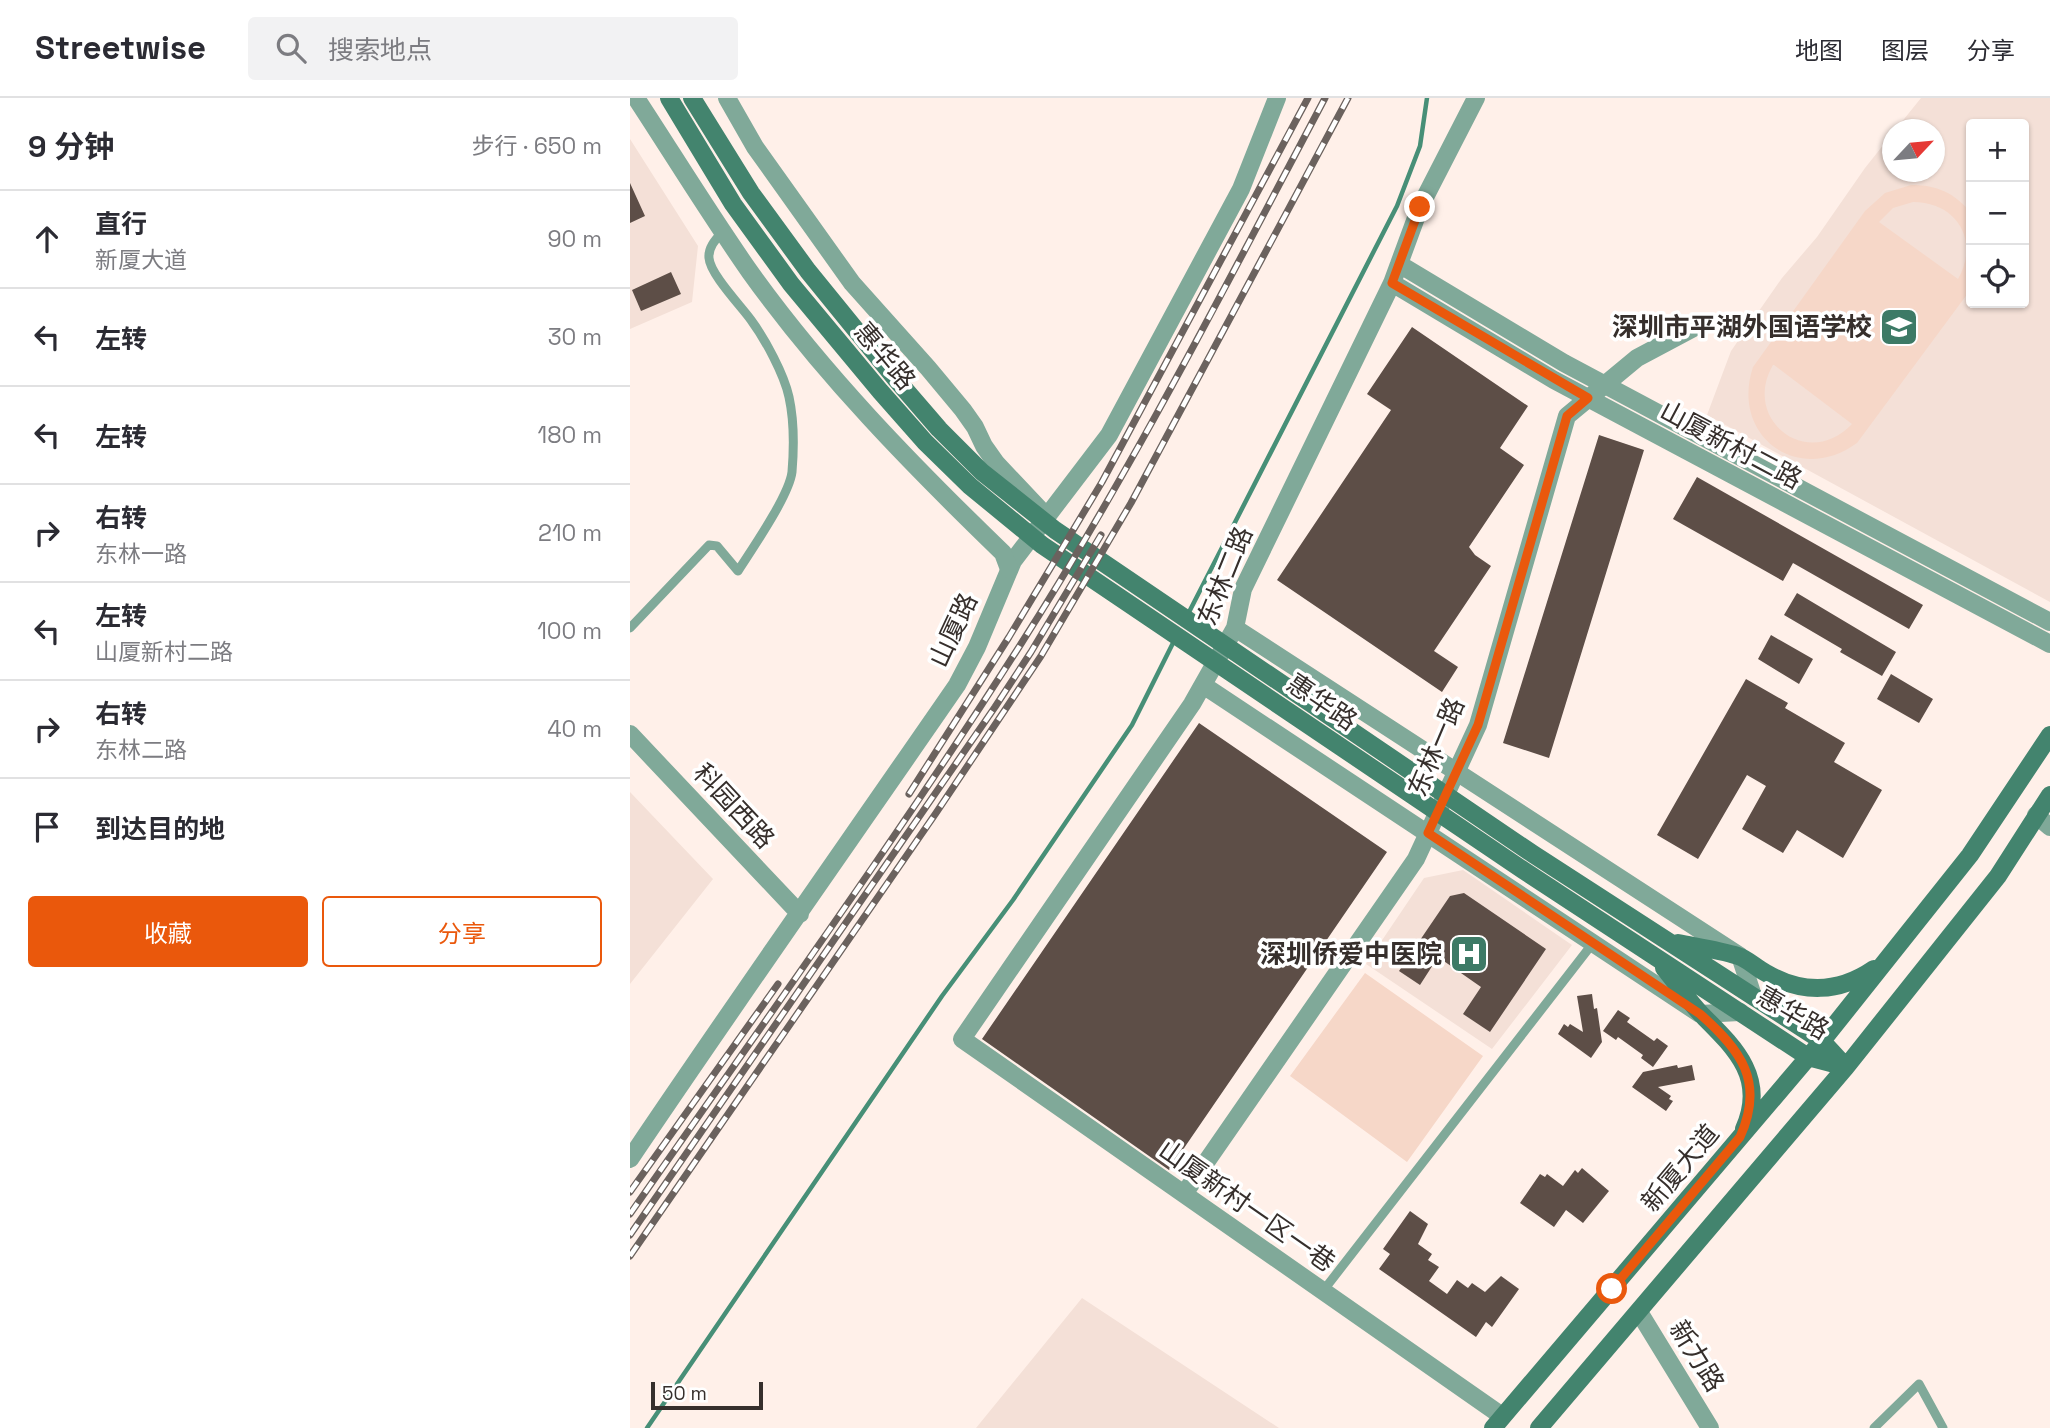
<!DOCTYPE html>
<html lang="zh">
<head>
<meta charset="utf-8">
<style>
  :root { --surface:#fff; --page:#f2f2f3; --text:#2b2b33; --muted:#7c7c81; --line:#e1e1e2; --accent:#ea580c }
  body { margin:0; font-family:"Space Grotesk","Noto Sans SC",sans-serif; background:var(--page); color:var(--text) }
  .controls { position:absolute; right:21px; top:21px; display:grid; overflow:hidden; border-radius:7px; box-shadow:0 2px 5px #0004 }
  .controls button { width:63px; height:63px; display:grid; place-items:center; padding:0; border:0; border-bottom:2px solid var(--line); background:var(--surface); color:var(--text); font:35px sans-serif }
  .compass { position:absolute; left:1252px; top:21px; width:63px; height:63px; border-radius:50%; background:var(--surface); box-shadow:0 2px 5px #0004; rotate:64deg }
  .scale { position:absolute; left:21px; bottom:18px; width:112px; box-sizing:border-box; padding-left:7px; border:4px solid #362f2c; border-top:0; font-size:19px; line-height:24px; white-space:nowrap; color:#362f2c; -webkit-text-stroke:5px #fff; paint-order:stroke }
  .stop { position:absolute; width:21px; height:21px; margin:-16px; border:5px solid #ea580c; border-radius:50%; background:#fff }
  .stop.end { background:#ea580c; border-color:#fff; box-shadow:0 2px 7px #0008 }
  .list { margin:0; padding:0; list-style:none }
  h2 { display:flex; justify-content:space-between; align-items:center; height:91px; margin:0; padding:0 28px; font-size:30px }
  h2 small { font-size:23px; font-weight:400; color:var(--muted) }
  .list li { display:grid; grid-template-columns:46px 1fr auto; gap:21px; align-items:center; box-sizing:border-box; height:98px; padding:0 28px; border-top:2px solid var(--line) }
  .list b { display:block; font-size:26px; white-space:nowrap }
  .list p { margin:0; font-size:23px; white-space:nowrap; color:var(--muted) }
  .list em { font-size:23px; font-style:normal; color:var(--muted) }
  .actions { display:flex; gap:14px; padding:21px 28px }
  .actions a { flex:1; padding:16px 0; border:2px solid var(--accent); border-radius:7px; text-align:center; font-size:24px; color:var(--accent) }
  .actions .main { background:var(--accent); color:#fff }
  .icon { flex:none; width:38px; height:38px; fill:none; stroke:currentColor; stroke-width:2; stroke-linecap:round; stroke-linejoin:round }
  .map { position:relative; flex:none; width:1420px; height:1330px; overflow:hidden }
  header { display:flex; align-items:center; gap:42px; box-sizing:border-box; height:98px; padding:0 35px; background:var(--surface); border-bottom:2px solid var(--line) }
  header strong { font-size:33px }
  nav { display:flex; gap:38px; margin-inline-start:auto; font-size:24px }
  .search { width:490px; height:63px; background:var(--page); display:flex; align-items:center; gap:18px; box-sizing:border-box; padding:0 24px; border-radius:7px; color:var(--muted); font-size:26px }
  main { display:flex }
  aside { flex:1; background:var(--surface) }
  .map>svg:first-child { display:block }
  .built { fill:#f4e0d7; fill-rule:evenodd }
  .green { fill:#f6d7c8; fill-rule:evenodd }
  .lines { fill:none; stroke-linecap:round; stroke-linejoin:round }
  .stream { stroke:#478f77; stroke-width:4.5 }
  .building { fill:#5d4e47 }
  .service { stroke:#80a999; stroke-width:9 }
  .minor { stroke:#80a999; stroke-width:18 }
  .tertiary { stroke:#80a999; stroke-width:18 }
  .secondary { stroke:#43846e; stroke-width:18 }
  .rail-casing { stroke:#6b625e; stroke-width:7 }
  .rail { stroke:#fff; stroke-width:4.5; stroke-dasharray:13; stroke-linecap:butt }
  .route { stroke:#ea580c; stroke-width:9 }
  .labels { text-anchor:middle; stroke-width:7; stroke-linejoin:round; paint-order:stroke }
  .poi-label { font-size:26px; font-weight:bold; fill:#362f2c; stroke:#fff; text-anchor:end }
  .street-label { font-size:26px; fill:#362f2c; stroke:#fff }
</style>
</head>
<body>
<header>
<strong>Streetwise</strong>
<div class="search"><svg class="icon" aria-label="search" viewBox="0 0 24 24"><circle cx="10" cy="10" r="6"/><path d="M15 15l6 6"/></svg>搜索地点</div>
<nav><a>地图</a><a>图层</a><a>分享</a></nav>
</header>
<main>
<aside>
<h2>9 分钟<small>步行 · 650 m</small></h2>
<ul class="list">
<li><svg class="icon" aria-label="ahead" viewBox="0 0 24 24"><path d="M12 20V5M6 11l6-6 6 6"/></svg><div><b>直行</b><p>新厦大道</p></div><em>90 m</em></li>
<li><svg class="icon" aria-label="left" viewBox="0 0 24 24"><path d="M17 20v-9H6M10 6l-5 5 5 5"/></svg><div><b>左转</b></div><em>30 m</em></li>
<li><svg class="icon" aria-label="left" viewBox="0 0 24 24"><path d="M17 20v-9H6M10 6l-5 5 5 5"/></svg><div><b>左转</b></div><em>180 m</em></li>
<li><svg class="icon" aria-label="right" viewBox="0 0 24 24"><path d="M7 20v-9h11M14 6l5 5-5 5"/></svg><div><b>右转</b><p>东林一路</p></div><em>210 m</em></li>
<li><svg class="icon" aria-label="left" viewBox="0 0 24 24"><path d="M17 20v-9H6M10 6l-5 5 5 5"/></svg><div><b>左转</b><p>山厦新村二路</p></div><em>100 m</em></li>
<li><svg class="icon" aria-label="right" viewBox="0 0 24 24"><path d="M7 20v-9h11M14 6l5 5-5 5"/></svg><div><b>右转</b><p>东林二路</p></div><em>40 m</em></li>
<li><svg class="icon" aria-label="arrive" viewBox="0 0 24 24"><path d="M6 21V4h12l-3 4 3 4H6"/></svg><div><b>到达目的地</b></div></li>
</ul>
<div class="actions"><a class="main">收藏</a><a>分享</a></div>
</aside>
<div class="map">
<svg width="1420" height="1330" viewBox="0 0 1420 1330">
  <rect width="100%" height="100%" fill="#fff0e9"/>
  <path class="built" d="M1291,0H1420V504L1077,317L1101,253L1152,180L1187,139L1235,70L1262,36V74H1304V32L1266,31ZM1341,26H1394V205H1341Z
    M0,41L68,148L62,204L0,231Z
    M0,694L83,781L0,886Z
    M833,772L942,847L862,951L736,866L794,780Z
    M452,1200L649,1330H346Z"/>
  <path class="green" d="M1281,87C1307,87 1325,95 1341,115V191L1227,345C1168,388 1100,338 1123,269L1235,113L1255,95ZM1283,104C1327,104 1350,143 1328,181L1249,124L1263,110ZM1143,267H1144L1222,326C1178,373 1111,322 1143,267Z
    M735,875L853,958L777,1064L660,978Z"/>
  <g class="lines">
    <path class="stream" d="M557,518L767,108L790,48L797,0
      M17,1330L312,898L383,802L502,627L545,541"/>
  </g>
  <path class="building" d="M0,85L15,118L0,125Z
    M41,174L51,196L11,213L2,192Z
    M782,229L898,308L870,350L894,367L839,449L845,457L861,468L804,553L828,569L812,594L647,482L761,312L737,296Z
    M969,337L1014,352L919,660L873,645Z
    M1067,379L1293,507L1279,531L1163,465L1153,483L1043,421Z
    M1167,495L1266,554L1252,578L1210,554L1212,551L1154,517Z
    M1141,537L1183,561L1169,586L1128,561Z
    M1261,576L1303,601L1289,625L1247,601Z
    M1116,581L1158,605L1155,610L1215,645L1204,664L1252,692L1213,760L1167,732L1153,755L1112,731L1136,688L1117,677L1068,761L1027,737Z
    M569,625L757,754L539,1072L352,941Z
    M834,795L916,851L860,934L833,916L851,889L808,859L790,887L769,873L820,798Z
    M962,896L964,911L967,910L972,944L961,960L928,936L934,926L938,929L940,926L953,934L947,898Z
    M988,912L1000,920L997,924L1024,943L1027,940L1038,948L1023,969L1011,960L1013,957L988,939L986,942L973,933Z
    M1047,967L1048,970L1062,967L1065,982L1028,989L1041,998L1039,1001L1043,1003L1036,1013L1002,989L1013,974Z
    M952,1070L979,1093L953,1125L936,1112L924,1129L890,1105L910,1076L915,1079L917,1076L933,1088L945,1072L948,1075Z
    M780,1113L798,1126L788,1146L802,1156L798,1162L809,1169L799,1183L817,1196L827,1182L838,1190L842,1185L855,1194L871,1178L889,1191L862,1229L856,1224L846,1239L749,1171L760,1156L753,1151Z"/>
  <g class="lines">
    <path class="service" d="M0,530L79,447L87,448L108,473C122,451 159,398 162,374C164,350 164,322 159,299C154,276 135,241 121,222C111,208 80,176 79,160C78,149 86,141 93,133
      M693,1193L963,845
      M1244,1330L1289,1286L1313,1330"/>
    <path class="minor" d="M846,0L790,109L762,185L613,491L605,530L562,606L332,941L872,1318
      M769,166L934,265L1420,524
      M762,185L924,282L1420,546
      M605,530L1110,858L1123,898
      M573,587L1070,916L1110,914
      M0,636L170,816
      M1406,717L1420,729
      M0,1061C107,902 218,745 327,587L347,549L383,463L479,337L611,91L647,0
      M554,1096L786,761L848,627L937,318L1007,260L1069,227
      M1009,1214L1080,1330"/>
    <path class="tertiary" d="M6,0C44,58 80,117 120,174C193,276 282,367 373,455L379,471
      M97,0L125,49L222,185L298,270L333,312L345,329L354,348L366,365L416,418"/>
    <path class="secondary" d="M39,0L103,106L161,186L250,293L295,344L340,388L412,447L893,772L1178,959L1216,969
      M62,0L121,95L178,173L265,280L309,331L352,374L425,432L903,756L1192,943L1216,969
      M1048,845C1068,849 1089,852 1108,858C1118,861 1126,870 1136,875C1172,896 1209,895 1244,871
      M1034,870C1047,885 1058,903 1072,917C1105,950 1137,980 1114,1031
      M863,1330L1192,943L1340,757L1420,637
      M909,1330L1216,969L1368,778L1420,697"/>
    <defs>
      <path id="rail" d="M279,696L379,539L472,384L678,0
        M0,1094L148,886
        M0,1116C131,928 266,742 389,549C502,372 597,185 695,0
        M0,1137L365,609L401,554L471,437
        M0,1158L306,715L411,558L501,405L718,0"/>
    </defs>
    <use href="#rail" class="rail-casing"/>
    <use href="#rail" class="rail"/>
  </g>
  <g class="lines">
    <path class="route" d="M790,109L762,185L958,300L937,318L848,627L798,735L1070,916C1111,952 1135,984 1110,1039L982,1191"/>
  </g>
  <defs>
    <symbol id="school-square" viewBox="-11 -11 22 22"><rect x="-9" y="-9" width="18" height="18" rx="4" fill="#3d7a66" stroke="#fff"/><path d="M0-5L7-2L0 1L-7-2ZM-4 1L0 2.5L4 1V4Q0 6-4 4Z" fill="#fff"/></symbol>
    <symbol id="hospital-square" viewBox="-11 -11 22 22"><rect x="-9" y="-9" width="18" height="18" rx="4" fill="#3d7a66" stroke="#fff"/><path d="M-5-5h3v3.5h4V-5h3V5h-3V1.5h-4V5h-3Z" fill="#fff"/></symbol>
  </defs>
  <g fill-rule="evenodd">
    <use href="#school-square" x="1247" y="207" width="44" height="44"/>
    <use href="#hospital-square" x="817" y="834" width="44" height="44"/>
  </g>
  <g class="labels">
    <g class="poi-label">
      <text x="1242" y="238">深圳市平湖外国语学校</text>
      <text x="812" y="865">深圳侨爱中医院</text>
    </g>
    <g class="street-label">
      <text transform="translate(255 258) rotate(50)" y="9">惠华路</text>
      <text transform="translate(1101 347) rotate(28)" y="9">山厦新村二路</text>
      <text transform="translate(595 478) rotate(-68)" y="9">东林二路</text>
      <text transform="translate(323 532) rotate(-65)" y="9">山厦路</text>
      <text transform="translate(692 604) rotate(34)" y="9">惠华路</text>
      <text transform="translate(806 649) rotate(-67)" y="9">东林一路</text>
      <text transform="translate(104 708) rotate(47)" y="9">科园西路</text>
      <text transform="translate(1163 915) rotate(30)" y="9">惠华路</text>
      <text transform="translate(1050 1070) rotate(-50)" y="9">新厦大道</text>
      <text transform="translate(617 1108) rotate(35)" y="9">山厦新村一区一巷</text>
      <text transform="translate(1067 1258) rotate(58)" y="9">新力路</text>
    </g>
  </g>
</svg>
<div class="controls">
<button>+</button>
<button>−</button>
<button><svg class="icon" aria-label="locate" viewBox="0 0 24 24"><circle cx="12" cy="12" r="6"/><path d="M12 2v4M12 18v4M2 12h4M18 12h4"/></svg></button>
</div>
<svg class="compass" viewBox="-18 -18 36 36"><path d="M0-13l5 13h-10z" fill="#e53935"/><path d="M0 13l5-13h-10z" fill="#7c7c81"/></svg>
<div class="scale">50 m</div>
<div class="stop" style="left:982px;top:1191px"></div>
<div class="stop end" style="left:790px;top:109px"></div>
</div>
</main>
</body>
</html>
